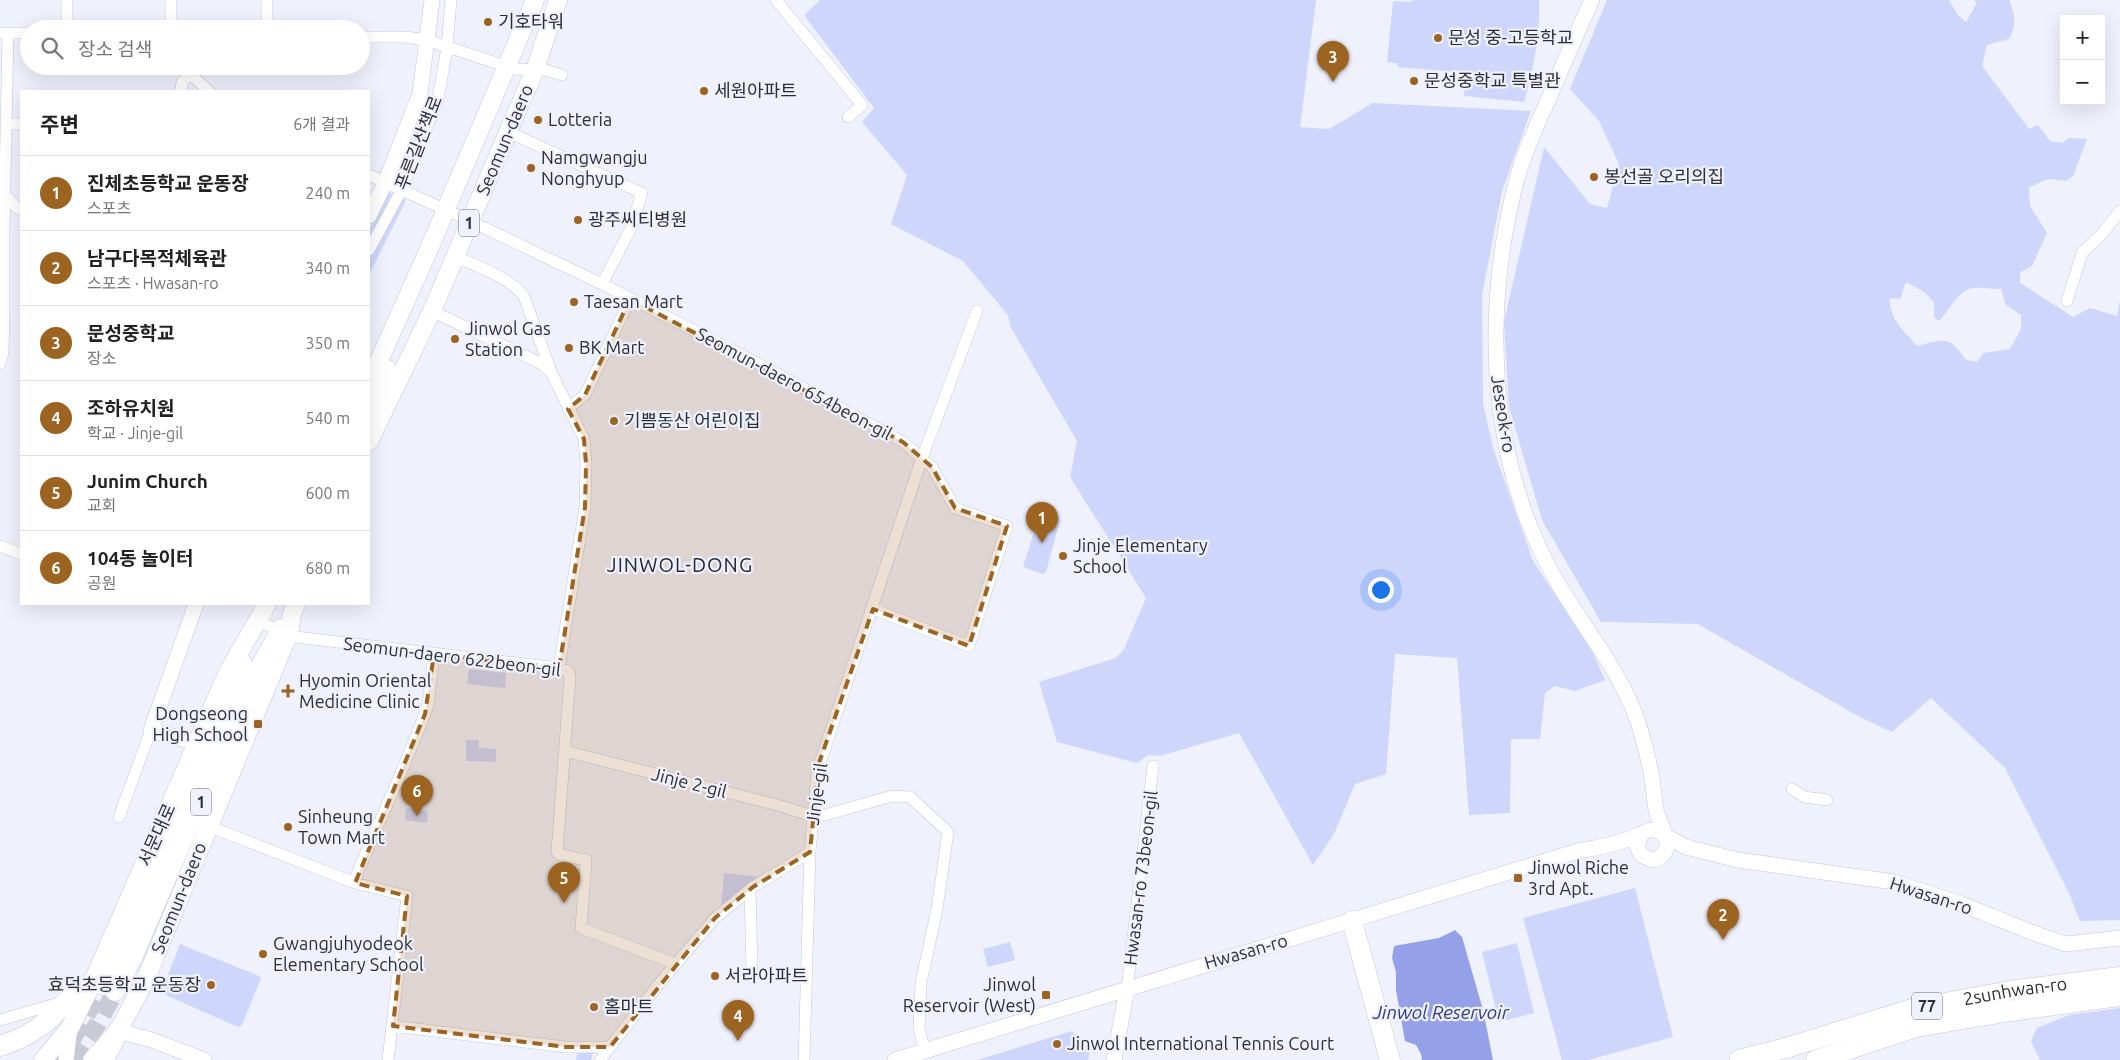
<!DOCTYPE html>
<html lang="ko">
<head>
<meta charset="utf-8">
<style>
  :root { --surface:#fff; --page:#f2f2f2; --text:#222; --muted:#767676; --line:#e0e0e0; --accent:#9c6321 }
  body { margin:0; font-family:Ubuntu,"Noto Sans KR",sans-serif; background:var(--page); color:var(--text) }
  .controls { position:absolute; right:15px; top:15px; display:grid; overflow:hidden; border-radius:0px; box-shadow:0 5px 20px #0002 }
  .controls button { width:45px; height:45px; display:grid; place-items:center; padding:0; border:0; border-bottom:1px solid var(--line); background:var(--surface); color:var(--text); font:25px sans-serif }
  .you { position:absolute; left:1380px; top:589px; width:18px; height:18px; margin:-12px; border:4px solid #fff; border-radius:50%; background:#1a73e8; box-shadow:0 0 0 8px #1a73e833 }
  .badge { display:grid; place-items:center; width:32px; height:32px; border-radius:50%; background:var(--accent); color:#fff; font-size:16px; font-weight:700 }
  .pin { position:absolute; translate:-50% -41px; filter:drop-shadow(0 1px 2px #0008) }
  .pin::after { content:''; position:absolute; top:26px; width:18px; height:15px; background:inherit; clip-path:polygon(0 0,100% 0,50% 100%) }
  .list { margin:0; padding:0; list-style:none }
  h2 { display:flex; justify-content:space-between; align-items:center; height:65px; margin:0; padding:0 20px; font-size:21px }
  h2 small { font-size:16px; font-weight:400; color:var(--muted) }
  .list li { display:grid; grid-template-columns:32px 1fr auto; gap:15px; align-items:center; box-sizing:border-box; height:75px; padding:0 20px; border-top:1px solid var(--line) }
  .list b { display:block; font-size:19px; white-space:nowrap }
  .list p { margin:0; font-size:16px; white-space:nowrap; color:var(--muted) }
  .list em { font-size:16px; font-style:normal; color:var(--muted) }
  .icon { flex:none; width:28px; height:28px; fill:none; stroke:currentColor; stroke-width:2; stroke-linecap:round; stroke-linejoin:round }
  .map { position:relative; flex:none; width:2120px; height:1060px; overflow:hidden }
  .search { position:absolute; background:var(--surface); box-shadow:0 5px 20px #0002; left:20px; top:20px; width:350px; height:55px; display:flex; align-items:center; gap:12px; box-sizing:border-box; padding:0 18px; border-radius:28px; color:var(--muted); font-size:19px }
  .panel { position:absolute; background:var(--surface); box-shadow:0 5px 20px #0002; left:20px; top:90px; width:350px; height:515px; border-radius:0px }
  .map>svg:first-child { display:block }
  .green { fill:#ced6fc; fill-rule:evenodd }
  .water { fill:#94a1e9 }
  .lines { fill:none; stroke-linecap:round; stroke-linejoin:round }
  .primary-tunnel { stroke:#c8cad5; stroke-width:18; stroke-dasharray:18 9; stroke-linecap:butt }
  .street-casing { stroke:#c3c8da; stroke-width:12 }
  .secondary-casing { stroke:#c3c8da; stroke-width:16 }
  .primary-casing { stroke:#c3c8da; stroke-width:19 }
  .highway-casing { stroke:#c3c8da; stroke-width:21 }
  .street { stroke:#fff; stroke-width:11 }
  .secondary { stroke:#fff; stroke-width:15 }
  .primary { stroke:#fff; stroke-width:18 }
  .highway { stroke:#fff; stroke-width:20 }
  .marked { fill:#9c6321; fill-opacity:0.2; stroke:#9c6321; stroke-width:4; stroke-dasharray:10 6; stroke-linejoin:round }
  .poi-dot { fill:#9c6321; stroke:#eff1fd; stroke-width:2 }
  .labels { text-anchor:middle; stroke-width:4.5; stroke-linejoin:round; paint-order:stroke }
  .shield { fill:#eff1fd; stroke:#676972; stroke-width:1 }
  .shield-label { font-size:16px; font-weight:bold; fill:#2d2f36 }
  .poi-label { font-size:18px; fill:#2d2f36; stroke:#eff1fd; text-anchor:start }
  .street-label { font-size:18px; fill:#2d2f36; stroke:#eff1fd }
  .water-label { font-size:19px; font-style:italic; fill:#33388b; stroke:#eff1fd }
  .quarter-label { font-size:20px; letter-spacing:1px; fill:#262938; stroke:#eff1fd }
</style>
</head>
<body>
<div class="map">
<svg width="2120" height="1060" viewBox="0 0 2120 1060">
  <rect width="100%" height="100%" fill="#eff1fd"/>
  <path class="green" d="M820,0H1316L1300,127L1329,129L1373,103L1531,111L1502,191L1482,295L1483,404L1494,451L1533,561L1593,653L1605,680L1575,691L1555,686L1545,693L1540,739H1511L1510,813L1469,815L1457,658L1395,654L1386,774L1355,784L1334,834L1313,865L1239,733L1160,756L1148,755L1137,763L1057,742L1039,682L1116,658L1124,649L1146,598L1070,477L1077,441L1010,326L1008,315L963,261L891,224L907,175L862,122L874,108L804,15Z
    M1413,0H1539C1541,31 1533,73 1524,102L1464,96L1465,73L1398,67L1397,63L1387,62L1393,1L1412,2Z
    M1607,0H1949L1958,15L1966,22L1977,3L1974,0H2009C2015,15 2017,24 2009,39L1987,45L1982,66L2029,129L2038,125L2050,141L2062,143L2069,138L2087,139L2073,176L2066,181L2048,179L2029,187L2030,206L2047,233L2032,266L2020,272V283L2073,317L2090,308L2117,316L2120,301V920L2080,921L2069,893L2005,768L1931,698L1892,732L1858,716L1698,624L1601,622L1542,520L1509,407L1504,322L1544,147L1590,204L1607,208L1619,164L1599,121L1570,89ZM1906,282L1924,292L1934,302V317L1939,321C1949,311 1958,290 1973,288C1982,287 1992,289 2001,289L2006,305L2021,315V329L2010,349L1984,353L1977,362L1966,360C1949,335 1945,339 1917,346C1905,332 1888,318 1890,298L1900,299Z
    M387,191L406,200L369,275V229Z
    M1040,512L1059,517L1060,520L1046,572L1043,574L1023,567Z
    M469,669L506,673L505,688L467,684Z
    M466,740H479V748L496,749V762L466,761Z
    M406,808L428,811L427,823L405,820Z
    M724,873L760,877L721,910Z
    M1635,888L1673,1037L1588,1060H1562L1523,918Z
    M1010,942L1015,960L988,967L983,949Z
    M1517,943L1534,1013L1499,1022L1482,952Z
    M180,944L259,976L261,978L242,1025L238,1027L161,993Z
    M2120,1008V1060H2040L2031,1041L2037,1028L2069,1015Z
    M1072,1031L1090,1049L1088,1060H977Z
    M577,1053H593L591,1060H576Z"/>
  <path class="water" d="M1455,930L1462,937L1483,1010L1493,1060H1422L1421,1054L1416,1045L1405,1041L1396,990V972L1392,958L1394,946L1439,938Z"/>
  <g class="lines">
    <path class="primary-tunnel" d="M57,1060L73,1038L103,986
      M73,1060L97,1025L115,992"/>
    <defs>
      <path id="street" d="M171,0V29
        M776,0L862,105L848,117
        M67,29V0
        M267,29V0
        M2,33H29
        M361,37H405L427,40L514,69L545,70L562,75
        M185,66L190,74L209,91
        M181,91L182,82L190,74
        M6,124H21
        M508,132L642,193L630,230L602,284
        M369,175L470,221L602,284L731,349L903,442L932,467L955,508L1007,526L969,646L873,609
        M4,194L17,208L21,209
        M369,250L401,191L438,99L447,48L451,0
        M455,256C477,267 508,276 524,296L551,372L584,439L586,464L585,507L559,668
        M2067,301L2082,253L2102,234L2120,211
        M432,311L542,364L550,371
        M0,364L3,353L4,313V231L8,33
        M568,409L585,395L630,299
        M0,546L21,554
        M257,621L296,637L559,668L568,671L570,677L557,852L561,855L586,860L581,928L676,964
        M565,751L781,806L812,816L825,815L892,796L910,797L948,832L937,909L921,983L919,1029L925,1051
        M1792,789L1804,797L1827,800
        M119,817L151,730
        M208,826L355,883L407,896L388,1060
        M355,883L358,871L398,780L425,714L428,705L434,654
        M750,890L752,969
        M1127,989L1153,766
        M0,1020L59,1003L71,996L90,978
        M393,1026L566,1047H610
        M600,1060L658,985L715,918L753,887L810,852
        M804,1060L810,852L817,772L922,458L977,311"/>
      <path id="secondary" d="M1592,0C1577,32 1563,65 1549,98C1536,127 1523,155 1515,186C1483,315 1488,462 1556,580C1583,627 1620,670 1638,722C1644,741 1649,760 1652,779C1654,789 1654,800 1656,810C1658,819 1664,825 1664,835L1686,847L1738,860L1894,882L1961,904L2039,935L2066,944L2120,938
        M369,216L385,183L420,93L432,0
        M196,604L151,730L196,743
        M118,1031L152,1040L204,1060
        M66,1060L70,1028
        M895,1060L1578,851C1598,848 1620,843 1639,835C1644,833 1647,829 1653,830C1673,831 1671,858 1652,860L1641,855L1637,846L1641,835
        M1114,1060L1127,989"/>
      <path id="primary" d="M369,383L429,249L535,0
        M369,413L387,369
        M369,441L432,311L508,132L535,70L558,0
        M103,986L138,913L219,728L243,663
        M115,992L134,956L251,682L281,628
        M43,1060L70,1028L90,988L227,674L267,604
        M92,1060L118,1031L145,981L289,633L292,614L296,604"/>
      <g id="highway">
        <path d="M1352,921L1390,1060"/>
        <path d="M0,1046C32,1036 49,1022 71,996"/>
        <path d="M102,1060L110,1048L118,1031"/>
        <path id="s1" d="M1739,1060L1789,1047L1912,1009L2016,990L2120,977"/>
        <path d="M1816,1060L1916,1027L2011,1011L2120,996"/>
      </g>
    </defs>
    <use href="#street" class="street-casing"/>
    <use href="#secondary" class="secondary-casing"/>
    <use href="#primary" class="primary-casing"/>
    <use href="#highway" class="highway-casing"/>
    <use href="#street" class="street"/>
    <use href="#secondary" class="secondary"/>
    <use href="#primary" class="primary"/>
    <use href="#highway" class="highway"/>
  </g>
  <path class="marked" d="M630,299L903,442L932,467L955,508L1007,526L969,646L873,609L819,763L810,852L753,887L715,918L610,1047H566L393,1026L407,896L355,883L425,714L434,654L559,668L585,507L586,464L584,439L568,409L585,395Z"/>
  <g class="poi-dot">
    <circle cx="488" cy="22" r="5"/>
    <circle cx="1438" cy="38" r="5"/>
    <circle cx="1414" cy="81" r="5"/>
    <circle cx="704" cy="91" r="5"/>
    <circle cx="538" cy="120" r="5"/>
    <circle cx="531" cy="168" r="5"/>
    <circle cx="1594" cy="177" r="5"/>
    <circle cx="578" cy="220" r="5"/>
    <circle cx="574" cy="302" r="5"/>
    <circle cx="455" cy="339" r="5"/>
    <circle cx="569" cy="348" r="5"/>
    <circle cx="614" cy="421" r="5"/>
    <circle cx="1063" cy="556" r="5"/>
    <path d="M285.5 683.5h5v5h5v5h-5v5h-5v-5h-5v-5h5z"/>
    <rect x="253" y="719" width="10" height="10" rx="2.5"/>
    <circle cx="288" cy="827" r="5"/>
    <rect x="1513" y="873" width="10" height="10" rx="2.5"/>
    <circle cx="263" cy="954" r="5"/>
    <circle cx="715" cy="976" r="5"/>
    <circle cx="211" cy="985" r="5"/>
    <rect x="1041" y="990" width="10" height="10" rx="2.5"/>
    <circle cx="594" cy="1007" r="5"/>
    <circle cx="1057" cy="1044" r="5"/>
  </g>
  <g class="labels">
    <g class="shield">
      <rect x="459" y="209.5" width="20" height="27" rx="4"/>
      <rect x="191" y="788.5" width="20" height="27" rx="4"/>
      <rect x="1912" y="992.5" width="30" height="27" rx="4"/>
    </g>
    <g class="shield-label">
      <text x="469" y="229">1</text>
      <text x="201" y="808">1</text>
      <text x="1927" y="1012">77</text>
    </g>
    <g class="poi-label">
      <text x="498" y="28">기호타워</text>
      <text x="1448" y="44">문성 중-고등학교</text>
      <text x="1424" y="87">문성중학교 특별관</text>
      <text x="714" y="97">세원아파트</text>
      <text x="548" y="126">Lotteria</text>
      <text x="541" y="164">Namgwangju<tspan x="541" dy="21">Nonghyup</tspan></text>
      <text x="1604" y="183">봉선골 오리의집</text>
      <text x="588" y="226">광주씨티병원</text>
      <text x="584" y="308">Taesan Mart</text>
      <text x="465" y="335">Jinwol Gas<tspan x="465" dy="21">Station</tspan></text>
      <text x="579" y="354">BK Mart</text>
      <text x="624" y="427">기쁨동산 어린이집</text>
      <text x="1073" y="552">Jinje Elementary<tspan x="1073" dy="21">School</tspan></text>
      <text x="299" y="687">Hyomin Oriental<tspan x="299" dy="21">Medicine Clinic</tspan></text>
      <text x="248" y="720" text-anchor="end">Dongseong<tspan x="248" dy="21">High School</tspan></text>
      <text x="298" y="823">Sinheung<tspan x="298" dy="21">Town Mart</tspan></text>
      <text x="1528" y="874">Jinwol Riche<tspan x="1528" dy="21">3rd Apt.</tspan></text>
      <text x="273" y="950">Gwangjuhyodeok<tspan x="273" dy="21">Elementary School</tspan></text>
      <text x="725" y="982">서라아파트</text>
      <text x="201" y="991" text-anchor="end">효덕초등학교 운동장</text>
      <text x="1036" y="991" text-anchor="end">Jinwol<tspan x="1036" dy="21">Reservoir (West)</tspan></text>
      <text x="604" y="1013">홈마트</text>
      <text x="1067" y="1050">Jinwol International Tennis Court</text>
    </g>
    <g class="street-label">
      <text transform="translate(505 140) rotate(-67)" y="6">Seomun-daero</text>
      <text transform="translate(419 143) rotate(-69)" y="6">푸른길산책로</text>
      <text transform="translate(794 384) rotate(28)" y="6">Seomun-daero 654beon-gil</text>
      <text transform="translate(1503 414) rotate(81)" y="6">Jeseok-ro</text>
      <text transform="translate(452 657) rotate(7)" y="6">Seomun-daero 622beon-gil</text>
      <text transform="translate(689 783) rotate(14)" y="6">Jinje 2-gil</text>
      <text transform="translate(817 794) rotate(-82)" y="6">Jinje-gil</text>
      <text transform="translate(157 835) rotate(-66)" y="6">서문대로</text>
      <text transform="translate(1141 878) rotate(-83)" y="6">Hwasan-ro 73beon-gil</text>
      <text transform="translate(1931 896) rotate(18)" y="6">Hwasan-ro</text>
      <text transform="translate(179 898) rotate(-68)" y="6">Seomun-daero</text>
      <text transform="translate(1246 952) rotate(-16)" y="6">Hwasan-ro</text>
      <text dy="6" stroke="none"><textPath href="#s1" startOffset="285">2sunhwan-ro</textPath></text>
    </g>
    <g class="water-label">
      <text x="1441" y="1019">Jinwol Reservoir</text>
    </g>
    <g class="quarter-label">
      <text x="680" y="572">JINWOL-DONG</text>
    </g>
  </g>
</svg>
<div class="controls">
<button>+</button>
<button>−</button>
</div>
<div class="you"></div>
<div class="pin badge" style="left:1042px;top:543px">1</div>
<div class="pin badge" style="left:1723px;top:940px">2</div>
<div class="pin badge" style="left:1333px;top:82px">3</div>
<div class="pin badge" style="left:738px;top:1041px">4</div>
<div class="pin badge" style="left:564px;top:903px">5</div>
<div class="pin badge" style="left:417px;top:816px">6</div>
<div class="search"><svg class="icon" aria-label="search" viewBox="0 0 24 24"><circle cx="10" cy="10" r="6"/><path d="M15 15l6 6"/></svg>장소 검색</div>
<section class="panel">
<h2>주변<small>6개 결과</small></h2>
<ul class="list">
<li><span class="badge">1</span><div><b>진체초등학교 운동장</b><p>스포츠</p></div><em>240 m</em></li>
<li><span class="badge">2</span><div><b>남구다목적체육관</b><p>스포츠 · Hwasan-ro</p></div><em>340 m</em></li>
<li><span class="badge">3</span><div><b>문성중학교</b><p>장소</p></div><em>350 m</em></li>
<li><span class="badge">4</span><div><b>조하유치원</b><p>학교 · Jinje-gil</p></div><em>540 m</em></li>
<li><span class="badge">5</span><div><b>Junim Church</b><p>교회</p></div><em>600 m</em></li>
<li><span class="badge">6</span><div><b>104동 놀이터</b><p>공원</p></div><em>680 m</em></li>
</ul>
</section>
</div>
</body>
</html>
